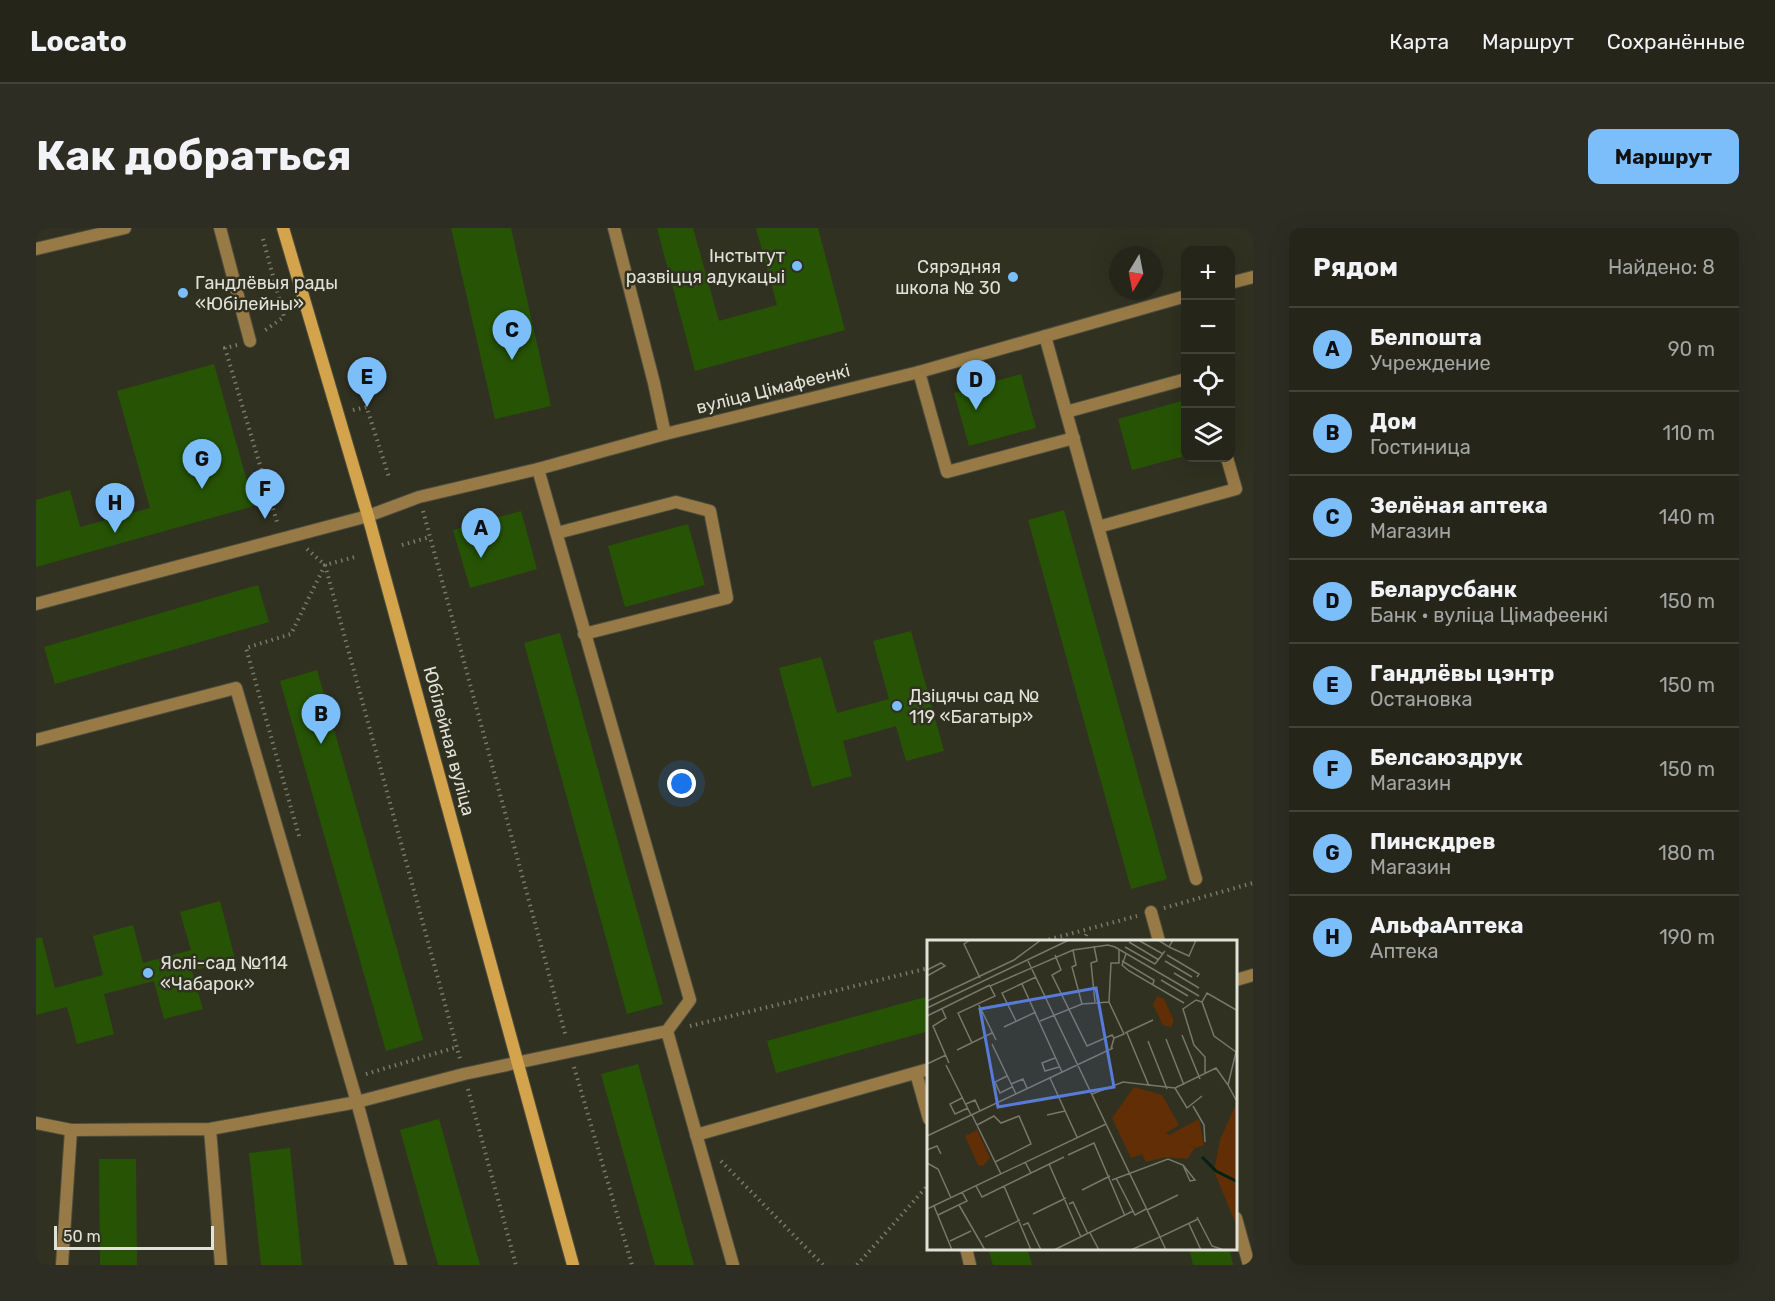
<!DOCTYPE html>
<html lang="ru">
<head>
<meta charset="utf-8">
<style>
  :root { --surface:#25251a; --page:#2d2d23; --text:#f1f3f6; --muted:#a3a5a2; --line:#424239; --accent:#7cbef9 }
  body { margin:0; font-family:Rubik,sans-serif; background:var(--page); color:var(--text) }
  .controls { position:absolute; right:18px; top:18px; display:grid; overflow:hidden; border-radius:12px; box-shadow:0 6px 24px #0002 }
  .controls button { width:54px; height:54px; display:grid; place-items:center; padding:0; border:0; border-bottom:2px solid var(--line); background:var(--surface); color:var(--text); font:30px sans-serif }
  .compass { position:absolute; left:1073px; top:18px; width:54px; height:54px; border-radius:50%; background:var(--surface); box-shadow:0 6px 24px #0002; rotate:190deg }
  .scale { position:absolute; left:18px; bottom:15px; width:160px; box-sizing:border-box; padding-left:6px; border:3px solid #e1e2d8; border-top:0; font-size:16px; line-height:21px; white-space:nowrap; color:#e1e2d8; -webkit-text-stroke:4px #313122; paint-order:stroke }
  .you { position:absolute; left:646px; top:556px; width:21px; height:21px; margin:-15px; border:4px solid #fff; border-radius:50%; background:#1a73e8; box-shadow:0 0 0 9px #1a73e833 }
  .badge { display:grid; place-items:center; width:39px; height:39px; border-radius:50%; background:var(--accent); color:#111; font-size:20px; font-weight:700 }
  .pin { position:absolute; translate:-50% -50px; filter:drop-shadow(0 2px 3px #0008) }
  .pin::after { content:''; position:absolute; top:32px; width:21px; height:18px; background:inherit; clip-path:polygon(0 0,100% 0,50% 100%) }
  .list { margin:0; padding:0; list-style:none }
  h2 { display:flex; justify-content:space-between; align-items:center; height:78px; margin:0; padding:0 24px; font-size:26px }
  h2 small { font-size:20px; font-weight:400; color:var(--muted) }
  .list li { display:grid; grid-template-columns:39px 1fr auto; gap:18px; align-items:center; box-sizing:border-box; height:84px; padding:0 24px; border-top:2px solid var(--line) }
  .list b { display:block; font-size:22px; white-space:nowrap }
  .list p { margin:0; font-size:20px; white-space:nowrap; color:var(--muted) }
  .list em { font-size:20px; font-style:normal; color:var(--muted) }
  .icon { flex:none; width:33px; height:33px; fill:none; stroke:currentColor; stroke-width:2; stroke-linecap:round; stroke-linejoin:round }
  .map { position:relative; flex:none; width:1217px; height:1037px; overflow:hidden; border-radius:12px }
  header { display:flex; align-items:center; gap:36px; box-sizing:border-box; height:84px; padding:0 30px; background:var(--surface); border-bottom:2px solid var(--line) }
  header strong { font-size:28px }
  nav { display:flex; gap:33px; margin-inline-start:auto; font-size:21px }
  .intro { display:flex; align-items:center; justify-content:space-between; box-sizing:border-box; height:144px; padding:0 36px }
  h1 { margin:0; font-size:42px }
  .button { padding:15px 27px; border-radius:12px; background:var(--accent); color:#111; font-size:21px; font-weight:700 }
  main { display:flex; gap:36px; padding:0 36px }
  aside { flex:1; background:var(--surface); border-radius:12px; box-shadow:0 6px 24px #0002 }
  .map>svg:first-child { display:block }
  .building { fill:#275404 }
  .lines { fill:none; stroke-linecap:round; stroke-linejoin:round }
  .lane-casing { stroke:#4d4d3f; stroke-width:14 }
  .street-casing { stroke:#4d4d3f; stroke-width:14 }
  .secondary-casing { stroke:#4d4d3f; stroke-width:14 }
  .path { stroke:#797a6d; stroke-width:4; stroke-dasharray:1.5 4.5; stroke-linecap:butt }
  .lane { stroke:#987a46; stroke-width:12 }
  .street { stroke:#987a46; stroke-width:12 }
  .secondary { stroke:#d3a44c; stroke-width:12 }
  .poi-dot { fill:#7cbef9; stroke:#313122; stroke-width:2 }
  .labels { text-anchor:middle; stroke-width:5; stroke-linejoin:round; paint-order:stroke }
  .poi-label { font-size:18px; fill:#e1e2d8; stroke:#313122; text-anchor:start }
  .street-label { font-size:18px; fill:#e1e2d8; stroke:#313122 }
  .inset-river { fill:none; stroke:#022216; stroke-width:3 }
  .inset-road { fill:none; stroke:#77786b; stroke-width:1.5 }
  .view { fill:#587ad8; fill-opacity:0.15; stroke:#587ad8; stroke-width:3 }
  .inset-edge { fill:none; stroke:#e1e2d8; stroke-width:3 }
</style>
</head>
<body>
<header>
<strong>Locato</strong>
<nav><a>Карта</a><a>Маршрут</a><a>Сохранённые</a></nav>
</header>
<div class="intro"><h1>Как добраться</h1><a class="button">Маршрут</a></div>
<main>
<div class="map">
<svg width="1217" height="1037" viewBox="0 0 1217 1037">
  <rect width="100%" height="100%" fill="#313122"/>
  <path class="building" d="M415,0H475L515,178L459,191Z
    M621,0H657L683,93L741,77L720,0H782L809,102L659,143Z
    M178,136L218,278L0,339V272L34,262L44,299L114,280L81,163Z
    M985,146L1000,200L933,218L918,165Z
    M1149,172V228L1096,242L1082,191Z
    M1028,282L1131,651L1095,661L992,292Z
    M485,283L501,341L434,360L417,302Z
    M652,296L669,357L589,379L572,318Z
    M222,357L233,394L19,456L8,419Z
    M875,403L908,523L870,533L860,498L807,513L816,548L776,559L743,440L785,429L801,485L853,471L837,413Z
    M524,405L627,776L591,786L488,415Z
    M281,442L387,812L350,823L244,453Z
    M184,673L199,731L156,743L167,781L128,791L118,753L68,766L78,806L41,816L31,779L0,787V710H6L19,760L67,747L57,708L97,697L107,735L155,722L144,684Z
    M893,768V803L740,845L731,813Z
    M602,836L658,1037H619L565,846Z
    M403,891L444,1037H402L364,902Z
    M254,920L266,1037H225L213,925Z
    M63,931H100L101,1037H64Z
    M952,1020H991L996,1037H957Z
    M1153,1020H1193L1197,1037H1157Z"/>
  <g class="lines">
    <defs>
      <path id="lane" d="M184,0L214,113
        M578,0L618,155L629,206
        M1009,108L1160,651
        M883,144L911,244L1038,210
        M1030,184L1150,151
        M1062,299L1200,261L1191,230
        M521,305L640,274L674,283L691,370L548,406
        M0,376L332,288
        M0,512L200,460L321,874L365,1037
        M1115,684L1123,713
        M1200,752L1217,747
        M631,803L697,1037
        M880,845L893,891
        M0,895L35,902L174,901L321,874L428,846L631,803L654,772L502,241
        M174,901L185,1037
        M660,907L893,841
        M1200,990L1213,1037
        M930,1020L934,1037
        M26,1037L35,902"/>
      <path id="street" d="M0,21L89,0
        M1194,55L1217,49
        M332,288L383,269L502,241L629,206L883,144L1150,68"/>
      <path id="secondary" d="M247,0L332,288L537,1037"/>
    </defs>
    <use href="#lane" class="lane-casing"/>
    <use href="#street" class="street-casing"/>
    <use href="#secondary" class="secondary-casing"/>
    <path class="path" d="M227,11L248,89L228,103
      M201,117L189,120L241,294L244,296
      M319,143L353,249
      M317,182L331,179
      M387,283L530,809
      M366,317L394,309
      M271,321L289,337L424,831
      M263,608L210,420L255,406L289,337L319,329
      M1128,680L1217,655
      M1007,713L1101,688
      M1047,713L1052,703
      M654,798L893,740
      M538,839L596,1037
      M330,846L421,819
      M432,861L480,1037
      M685,933L787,1037
      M821,1037L893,956"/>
    <use href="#lane" class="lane"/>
    <use href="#street" class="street"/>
    <use href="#secondary" class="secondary"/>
  </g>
  <g class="poi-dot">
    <circle cx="761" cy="38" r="6"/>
    <circle cx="977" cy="49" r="6"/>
    <circle cx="147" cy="65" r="6"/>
    <circle cx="861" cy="478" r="6"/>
    <circle cx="112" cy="745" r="6"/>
  </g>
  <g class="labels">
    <g class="poi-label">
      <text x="749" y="34" text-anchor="end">Інстытут<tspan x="749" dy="21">развіцця адукацыі</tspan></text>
      <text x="965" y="45" text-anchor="end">Сярэдняя<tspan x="965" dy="21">школа № 30</tspan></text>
      <text x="159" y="61">Гандлёвыя рады<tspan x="159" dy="21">«Юбілейны»</tspan></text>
      <text x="873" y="474">Дзіцячы сад №<tspan x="873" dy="21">119 «Багатыр»</tspan></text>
      <text x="124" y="741">Яслі-сад №114<tspan x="124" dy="21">«Чабарок»</tspan></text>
    </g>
    <g class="street-label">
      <text transform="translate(737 161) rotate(-14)" y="6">вуліца Цімафеенкі</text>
      <text transform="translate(413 513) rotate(75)" y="6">Юбілейная вуліца</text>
    </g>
  </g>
  <g transform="translate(891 712)">
    <rect width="310" height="310" fill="#313122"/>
    <path d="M230,56L237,59L247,81L244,87L236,85L226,65ZM207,147L235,155L252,185L239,193L242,195L272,179L277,205L269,208L258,202L268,208L260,219L239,217L219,222L215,214L204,218L185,178ZM310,162V287L287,231L293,200ZM50,190L63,218L56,226L51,225L38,196Z" fill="#612e06"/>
    <path class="inset-river" d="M275,217L289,231L311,242"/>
    <path class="inset-road" d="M43,0L37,4L53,38M211,0L236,14M231,0L242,7L246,0M202,2L232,20M167,6L170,21L164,23L168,62M198,7L228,24L238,11M242,7L262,16L269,0M146,10L149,25L145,27L155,64M199,14L195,25L202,31L257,63M128,15L134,30L125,35L160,106L185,95L187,98M240,15L272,34L270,37M101,21L233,297L204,310M195,21L227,40L226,44M238,21L265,37M0,30L14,23L18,26L0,36M247,33L272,48M234,40L261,56M95,44L135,132M0,61L87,20L114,0M275,62L269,60L256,69L267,105L278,117V134M51,63L69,100M0,68L142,0M15,69L19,78L6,86L22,123M0,76L63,45M89,81L75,53L109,37M113,81L155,64L182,62M77,87L109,72M198,93L226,80M200,93L222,146M255,95L273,139M239,99L257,145M221,101L240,149M45,103L31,73L68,56L63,46L146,10L181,5L188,7L272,56M65,104L89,154M184,109L187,98L197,94L182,62L184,23H192V9M30,110L65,93M128,118L115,123L118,131L132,127M0,124L19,115M19,125L44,175M80,136L68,142L73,153L85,147M123,138L150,197M84,144L96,139L100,148M248,148L260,168L275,156M165,154L196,142L248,148L289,128L301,145M35,158L23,164L28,174L41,168M309,160L301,145L309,112L287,96L275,62L280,53L311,71M39,164L48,160L53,171M266,166L277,185L278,202M45,175L74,234M120,175L138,171M50,185L67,176L74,183L92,176L104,204L68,222M0,196L186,108M0,210L10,206L14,214M141,215L167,203L198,276M98,222L104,233L137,217M0,223L11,229L24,258M122,224L154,297M189,238L206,271M185,240L241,219L256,225L263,241L268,240L256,225M49,246L55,257L104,233M77,246L104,310M155,250L183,236M142,264L146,262L161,294M32,265L58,310M7,266L25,310M0,269L179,184M220,270L251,255M106,274L139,258M11,275L40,261L35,252M270,277L285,306L297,310M262,284L274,310M96,285L101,283L114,310M163,293L172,310M58,297L93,280M23,301L44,291M127,310L206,271L208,275L219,269M239,310L233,297L271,279"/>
    <path class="view" d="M169,48L187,147L71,167L53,69Z"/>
    <rect width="310" height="310" class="inset-edge"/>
  </g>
</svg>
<div class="controls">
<button>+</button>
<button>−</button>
<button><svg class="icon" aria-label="locate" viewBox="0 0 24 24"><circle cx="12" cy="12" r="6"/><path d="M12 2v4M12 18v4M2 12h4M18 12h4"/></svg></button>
<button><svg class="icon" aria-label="layers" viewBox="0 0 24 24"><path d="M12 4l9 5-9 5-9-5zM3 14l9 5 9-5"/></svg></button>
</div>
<svg class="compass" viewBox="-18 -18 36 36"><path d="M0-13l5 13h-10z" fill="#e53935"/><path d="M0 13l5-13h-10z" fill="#a3a5a2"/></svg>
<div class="scale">50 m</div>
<div class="you"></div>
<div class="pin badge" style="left:445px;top:330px">A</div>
<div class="pin badge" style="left:285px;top:516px">B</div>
<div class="pin badge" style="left:476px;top:132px">C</div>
<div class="pin badge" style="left:940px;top:182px">D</div>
<div class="pin badge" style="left:331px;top:179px">E</div>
<div class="pin badge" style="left:229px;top:291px">F</div>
<div class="pin badge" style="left:166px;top:261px">G</div>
<div class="pin badge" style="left:79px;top:305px">H</div>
</div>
<aside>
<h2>Рядом<small>Найдено: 8</small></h2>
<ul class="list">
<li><span class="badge">A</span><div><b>Белпошта</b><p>Учреждение</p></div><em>90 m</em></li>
<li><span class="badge">B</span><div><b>Дом</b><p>Гостиница</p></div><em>110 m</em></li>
<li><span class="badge">C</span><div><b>Зелёная аптека</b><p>Магазин</p></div><em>140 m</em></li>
<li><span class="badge">D</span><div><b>Беларусбанк</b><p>Банк · вуліца Цімафеенкі</p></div><em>150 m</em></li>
<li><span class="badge">E</span><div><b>Гандлёвы цэнтр</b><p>Остановка</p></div><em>150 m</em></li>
<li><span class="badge">F</span><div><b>Белсаюздрук</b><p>Магазин</p></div><em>150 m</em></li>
<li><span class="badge">G</span><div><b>Пинскдрев</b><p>Магазин</p></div><em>180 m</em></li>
<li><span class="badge">H</span><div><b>АльфаАптека</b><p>Аптека</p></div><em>190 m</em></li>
</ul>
</aside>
</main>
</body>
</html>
